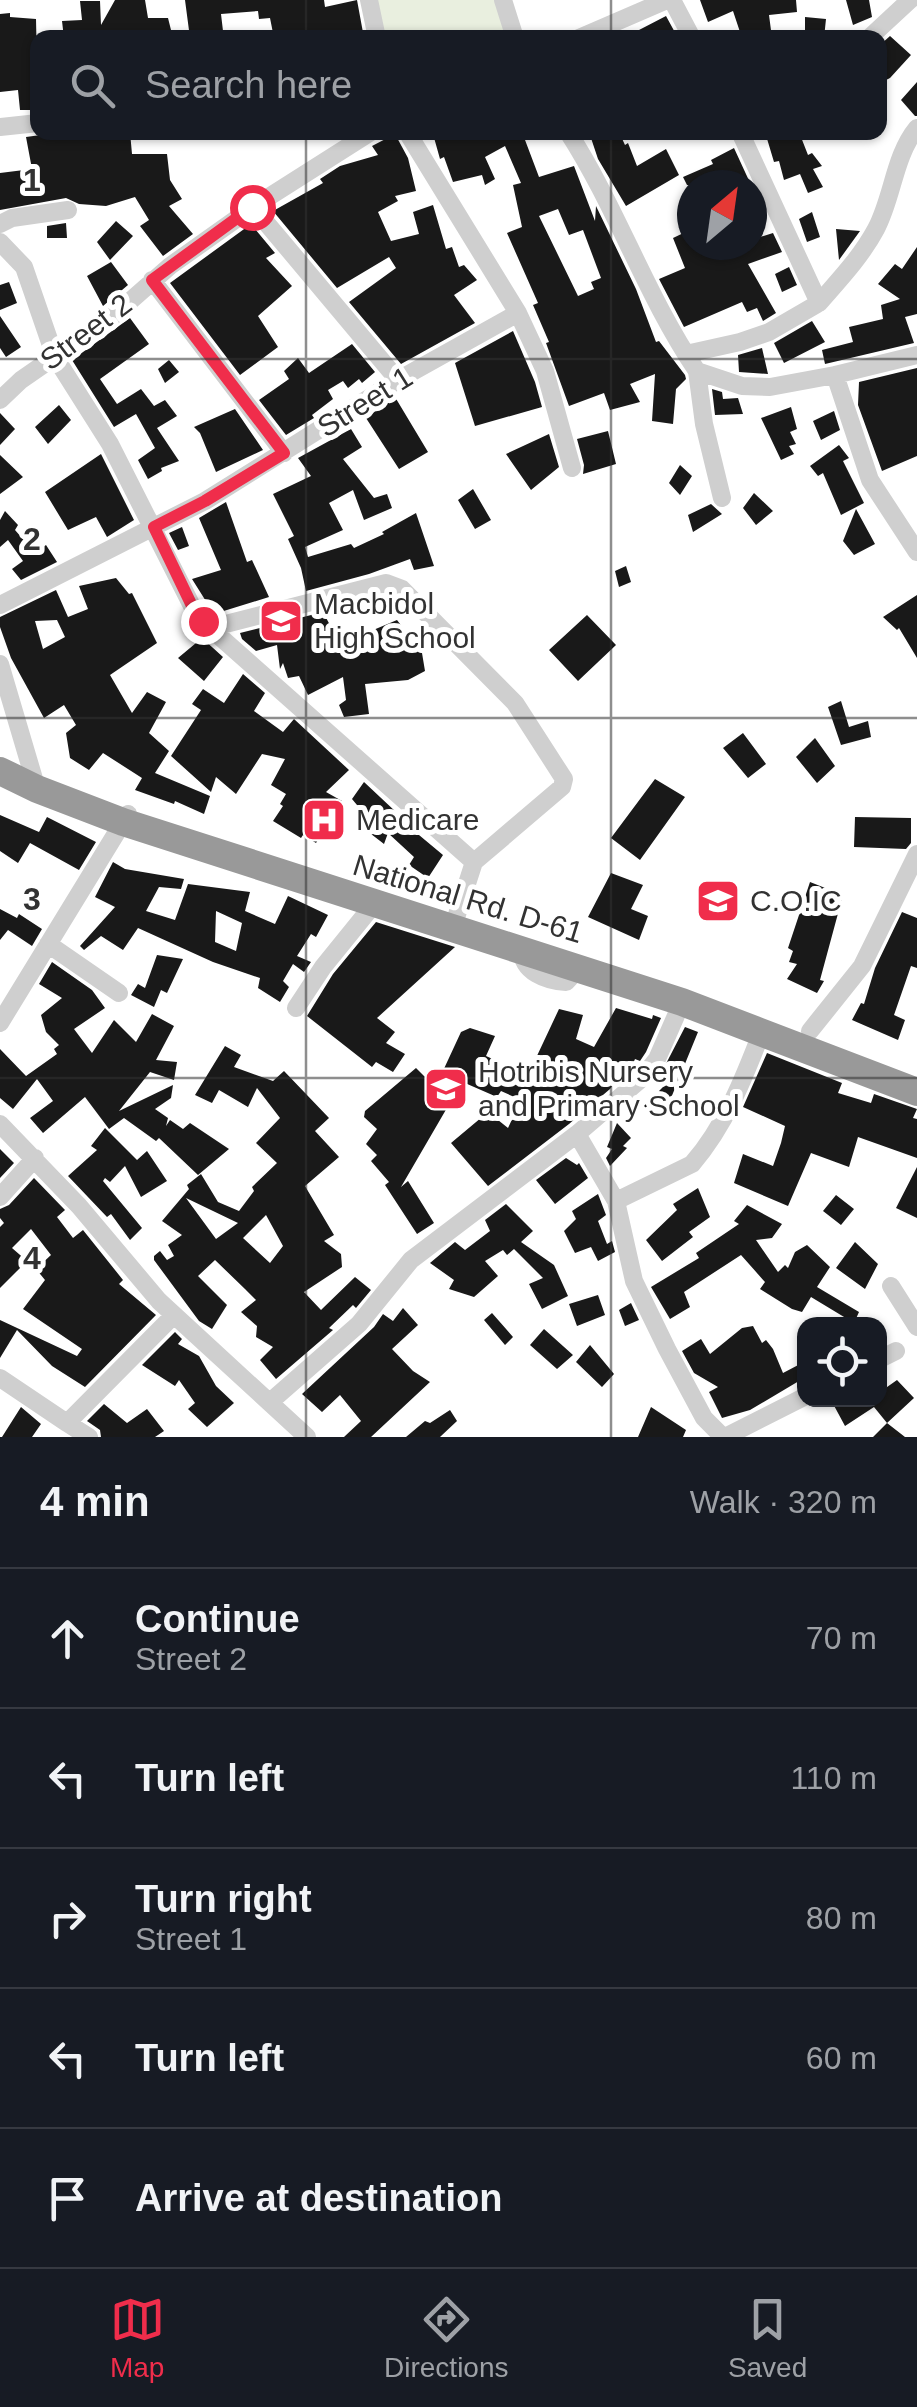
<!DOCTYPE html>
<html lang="en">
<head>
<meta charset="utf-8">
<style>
  :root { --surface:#171b24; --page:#242831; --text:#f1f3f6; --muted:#9ea1a6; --line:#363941; --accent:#f02d4b }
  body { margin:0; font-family:Helvetica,sans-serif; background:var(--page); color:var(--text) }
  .controls { position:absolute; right:30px; bottom:30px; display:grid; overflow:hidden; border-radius:20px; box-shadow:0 2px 8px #0004 }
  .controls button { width:90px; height:90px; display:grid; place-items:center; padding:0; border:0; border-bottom:2px solid var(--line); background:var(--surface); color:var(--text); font:50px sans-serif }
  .compass { position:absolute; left:677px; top:170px; width:90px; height:90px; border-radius:50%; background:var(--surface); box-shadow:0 2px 8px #0004; rotate:29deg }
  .stop { position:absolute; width:30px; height:30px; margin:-22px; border:8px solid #f02d4b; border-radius:50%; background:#fff }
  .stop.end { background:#f02d4b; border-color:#fff; box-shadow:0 2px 10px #0008 }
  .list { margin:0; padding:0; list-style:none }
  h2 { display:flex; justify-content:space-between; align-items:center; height:130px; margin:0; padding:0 40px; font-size:42px }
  h2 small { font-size:32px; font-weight:400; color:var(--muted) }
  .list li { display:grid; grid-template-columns:65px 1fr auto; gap:30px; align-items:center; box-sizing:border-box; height:140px; padding:0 40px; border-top:2px solid var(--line) }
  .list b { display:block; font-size:38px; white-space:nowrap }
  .list p { margin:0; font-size:32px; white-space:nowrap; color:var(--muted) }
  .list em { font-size:32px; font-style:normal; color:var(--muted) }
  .icon { flex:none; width:55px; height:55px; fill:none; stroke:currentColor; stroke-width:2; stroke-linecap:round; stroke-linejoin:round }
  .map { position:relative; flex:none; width:917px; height:1437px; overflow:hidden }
  .search { position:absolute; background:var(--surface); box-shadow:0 2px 8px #0004; left:30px; right:30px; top:30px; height:110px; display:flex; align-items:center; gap:25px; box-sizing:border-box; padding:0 35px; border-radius:20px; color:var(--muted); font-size:38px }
  .sheet { height:830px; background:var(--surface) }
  nav { display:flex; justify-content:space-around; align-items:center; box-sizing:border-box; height:140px; border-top:2px solid var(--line); background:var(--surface); font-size:28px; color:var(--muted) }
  nav a { display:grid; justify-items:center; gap:5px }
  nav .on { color:var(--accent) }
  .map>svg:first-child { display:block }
  .green { fill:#e9efdf }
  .building { fill:#191919; fill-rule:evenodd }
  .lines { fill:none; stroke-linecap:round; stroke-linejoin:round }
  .minor { stroke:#cfcfcf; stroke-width:18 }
  .highway { stroke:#999; stroke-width:28 }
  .route { stroke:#f02d4b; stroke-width:12 }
  .grid { fill:none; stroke:#323232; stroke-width:2.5; stroke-opacity:0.55 }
  .labels { text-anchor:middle; stroke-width:10; stroke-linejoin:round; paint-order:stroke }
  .street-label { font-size:30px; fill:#323232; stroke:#fff }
  .poi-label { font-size:30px; fill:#323232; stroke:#fff; text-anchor:start }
  .grid-label { font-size:32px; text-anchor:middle; font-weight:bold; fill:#323232; stroke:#fff; stroke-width:10; stroke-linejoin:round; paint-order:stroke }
</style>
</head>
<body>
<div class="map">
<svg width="917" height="1437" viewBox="0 0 917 1437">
  <rect width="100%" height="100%" fill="#fff"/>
  <path class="green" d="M370,0H497L505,37H378Z"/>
  <path class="building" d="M115,0H145L148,18H168L173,38H116V32L64,38L62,21L82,20L80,1H100L101,25Z
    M185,0H324L325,7L357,0L364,38H274L270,18L259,19L258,11L221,14L223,31L190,38Z
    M700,0H796L797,12L769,15L772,38H742L733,11L708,22Z
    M846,0H869L872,17L853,25Z
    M10,13V17L36,19L38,110H20L18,90L0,92V14Z
    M666,16L678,38H642L639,30Z
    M805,17L826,19L824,38H805Z
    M890,36L911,55L890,78L880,83V45Z
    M917,82V116H915L901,100Z
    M63,132H130L132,154H167L170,180L182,199L169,206L193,234L163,256L140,226L149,220L135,197L106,206L79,204L66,198L0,210V173L32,169L26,137Z
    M422,132H522L539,177L574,166L595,221L596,206L636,289L656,342L659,341L685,375L686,379L676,389L673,424L652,421L655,374L630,384L640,402L610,410L604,393L569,406L546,343L549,342L533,305L538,303L507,233L522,227L513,185L521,183L505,146L485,157L495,179L485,185L482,175L453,182L444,157L440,159L433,134L425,138ZM558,209L569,235L583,230L601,278L591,282L594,289L578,296L539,216Z
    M589,132H619L625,145L628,143L637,166L666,149L679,175L626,206L598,159Z
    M765,132H799L808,155L812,153L822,166L813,169L823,187L808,193L800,174L784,180L779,161L774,162Z
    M395,134L408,158L416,191L395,196L398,201L378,212L391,241L419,234L413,212L433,205L446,249L452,247L459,267L464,265L477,280L454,295L475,323L401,364L349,302L396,268L389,257L337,288L273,211L323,183L320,179L340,166L378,155L372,146Z
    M734,148L751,185H687L683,177L713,164L711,160Z
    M812,212L820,237L807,242L799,219Z
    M116,221L133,236L110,260L97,242Z
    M66,223L67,238H47V226Z
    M251,224L275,253L266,258L292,286L258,316L278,347L240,375L170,283Z
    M692,229V245H718L720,249L755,245L754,239L773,233L782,252L748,264L776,313L763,321L757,308L747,312L742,302L684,327L659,279L685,268L673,238Z
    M836,229L860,231L839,260Z
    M917,247V314L905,317L914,343L825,364L822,350L853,342L849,327L883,319L881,305L900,299L878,284L895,264L902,269Z
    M111,262L128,285L103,306L87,276Z
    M789,267L797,285L782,292L775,274Z
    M9,282L17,303L0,310V285Z
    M0,316L21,347L6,357L0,348Z
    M130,318L149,344L100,379L117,404L141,389L154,406L165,400L177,416L157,428L179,461L161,468L162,471L148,479L138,460L155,448L136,414L114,427L72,360Z
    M812,321L825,342L784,363L774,343Z
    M513,331L535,382L542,407L475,426L455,363Z
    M352,344L375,372L362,383L359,379L348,388L343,381L328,390L333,399L312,415L314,418L286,435L259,400L289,379L284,371L298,358L309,373Z
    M762,348L768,374L739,372L738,355Z
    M169,360L179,372L165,383L158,369Z
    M917,368V456L882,471L858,405L859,382Z
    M712,389L722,392L723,399L738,398L743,414L715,415Z
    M395,397L428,452L399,469L366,418Z
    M59,405L71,420L48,444L35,427Z
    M791,407L797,429L790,432L796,444L789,446L794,454L781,460L761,418Z
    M235,409L263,450L216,472L200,433L194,427Z
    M834,411L840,430L821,440L813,421Z
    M0,413L15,429L0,445Z
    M351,429L362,447L343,459L374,498L387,494L392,508L364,520L353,490L329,503L343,530L305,547L308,557L351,544L354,548L384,534L382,532L416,513L434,566L414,570L410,559L369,574L306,591L301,568L288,539L294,536L273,494L311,476L298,458Z
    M608,431L616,464L583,474L584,465L577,439Z
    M549,434L559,467L531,490L506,454Z
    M839,445L849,458L843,461L864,503L841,515L823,473L818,476L810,466Z
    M101,454L134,520L107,537L96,517L68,530L45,492Z
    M0,455L23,477L0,494Z
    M680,465L692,476L680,495L669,483Z
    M473,489L491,520L475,529L458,500Z
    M754,493L773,511L756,525L743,508Z
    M226,502L247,562L252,560L269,597L214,614L192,579L221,570L199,518Z
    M711,504L722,514L693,532L688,515Z
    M856,509L875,544L854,555L843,541Z
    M5,511L18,525L15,530L35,553L46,545L57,562L21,580L12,569L23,561L8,540L0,547V520Z
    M182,527L189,546L178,550L169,533Z
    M626,566L631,582L619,587L615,571Z
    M116,578L129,594L132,593L157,643L110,675L132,713L147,692L166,702L149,733L169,751L155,773L210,796L204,814L175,801L174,804L135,790L142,778L103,753L89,770L70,758L66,733L76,725L64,705L44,718L11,658L0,627V617L56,590L68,617L88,609L79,586ZM57,620L65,637L43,649L35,621Z
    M917,595V658L899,628L897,630L883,617Z
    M323,612L340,644L397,620L422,653L425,671L408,680L365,684L369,714L344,717L339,705L346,700L343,677L308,695L299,676L288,678L283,663L280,669L277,645L256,651L242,639L240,633Z
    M587,615L616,645L578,681L549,650Z
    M202,638L223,657L204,681L178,658Z
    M243,674L265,693L254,711L283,732L294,719L349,770L326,792L342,801L316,843L303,835L301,838L273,821L283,806L280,804L286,794L271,785L285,759L262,754L236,794L216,777L211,792L171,756L201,710L192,704L203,689L224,703Z
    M841,701L849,727L868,721L871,737L841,745L828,707Z
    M743,733L766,764L748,778L723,748Z
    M815,738L835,766L817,783L796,757Z
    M655,779L685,797L640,860L611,838Z
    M364,782L396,812L395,815L443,855L428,878L409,865L414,857L388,833L384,844L362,827L367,817L352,799Z
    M0,815L39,832L47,817L96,842L79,870L30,843L18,863L0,851Z
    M855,817L911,818V843L906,849L854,847Z
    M113,862L125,869L184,879L181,889L159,887L146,911L175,920L188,884L250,892L245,911L275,924L288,896L328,915L316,937L311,934L297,956L311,962L304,972L293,964L283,981L289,987L280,1002L258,988L260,978L213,962L138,928L123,950L101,936L84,950L80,946L115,907L95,897ZM216,911L242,923L236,951L215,942Z
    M611,873L643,885L631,909L648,916L639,940L588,917Z
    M810,882L843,895L820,980L824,981L817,993L787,979L797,964L789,962L793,951L788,948Z
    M0,909L17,918L19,914L42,929L32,946L8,930L0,940Z
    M902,912L917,918V968L911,966L894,1015L905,1020L898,1040L852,1020L861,1003L864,1004L875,968Z
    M376,922L455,947L377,1018L395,1032L386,1043L405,1054L393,1072L376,1062L372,1067L307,1016L333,974Z
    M157,955L183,959L167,993L161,990L154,1007L131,995L138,984L145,988Z
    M52,962L92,990L105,1008L74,1029L92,1053L114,1020L136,1042L152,1014L174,1026L156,1060L177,1062L174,1080L150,1072L119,1111L173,1085L171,1098L155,1109L168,1118L166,1126L170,1120L183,1129L190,1123L229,1149L198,1175L159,1138L156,1141L124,1118L109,1129L85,1097L43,1133L30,1118L53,1101L37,1079L13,1109L0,1098V1049L26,1076L57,1054L54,1049L59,1045L46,1032L41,1015L62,998L39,984Z
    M616,1008L652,1019L653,1015L661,1018L646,1052L640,1061L635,1059L629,1073L620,1081L617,1080L610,1089L569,1124L488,1186L451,1143L488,1112L508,1128L521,1100L501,1091L497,1097L442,1073L461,1032L470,1028L495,1036L486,1056L528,1075L559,1009L583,1015L576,1039L594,1047Z
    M685,1027L698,1032L671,1098L654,1115L644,1106L664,1086L656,1083Z
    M225,1046L241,1055L234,1067L273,1081L284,1071L329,1118L315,1131L339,1157L305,1186L334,1235L324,1241L341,1254L342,1267L304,1292L321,1310L355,1277L371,1290L356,1308L353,1305L329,1328L333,1330L276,1379L260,1360L273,1347L256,1337L257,1326L241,1312L256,1300L245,1289L215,1260L198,1276L227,1305L212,1329L199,1321L154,1260V1256L160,1251L167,1260L174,1256L168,1245L182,1235L162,1221L189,1189L187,1185L201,1174L218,1202L239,1211L254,1191L252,1187L277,1163L256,1143L280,1118L257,1088L248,1107L219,1090L212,1103L195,1095ZM186,1198L238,1223L216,1239ZM266,1215L283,1246L270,1263L243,1238Z
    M767,1053L842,1083L838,1093L871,1103L874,1094L917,1109L913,1118L917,1119V1158L858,1137L849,1167L811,1153L788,1206L734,1183L743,1154L773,1166L781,1143L785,1126L743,1107Z
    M416,1068L435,1087L441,1076L458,1089L401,1187L408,1181L434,1223L417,1234L385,1185L389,1182L371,1161L377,1155L366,1144L377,1129L364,1117L365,1111Z
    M704,1098L718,1103L708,1119L696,1112Z
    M617,1123L631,1138L623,1146L627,1148L610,1166L606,1158L612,1149L607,1147Z
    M105,1128L137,1160L147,1151L167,1181L141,1197L125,1166L110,1182L105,1178L103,1181L142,1228L130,1240L111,1214L107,1217L68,1176L97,1150L91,1146Z
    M0,1149L14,1163L0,1178Z
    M566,1158L577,1165L579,1163L588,1178L555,1204L536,1180Z
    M917,1167V1218L896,1208Z
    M34,1178L65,1210L57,1217L73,1238L83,1230L123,1280L119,1284L156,1315L85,1387L52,1366L17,1330L0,1358V1320L77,1356L82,1349L23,1309L45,1280L36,1269L51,1255L31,1229L12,1248L27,1261L0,1288V1227L4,1223L0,1218V1209L9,1205Z
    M698,1188L710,1217L689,1232L693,1237L662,1261L646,1240L677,1210L673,1204Z
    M598,1194L606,1215L598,1221L607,1244L612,1241L615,1252L598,1261L591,1247L575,1253L564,1231L576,1219L572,1211Z
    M836,1195L854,1209L841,1225L823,1211Z
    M506,1204L533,1231L521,1242L554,1265L568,1296L542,1309L529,1284L543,1278L514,1249L507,1255L503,1250L485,1261L498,1276L474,1297L449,1289L454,1280L430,1263L455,1242L465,1250L490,1231L485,1220Z
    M747,1205L782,1224L772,1238L756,1240L778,1272L785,1265L788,1268L795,1252L807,1245L830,1267L817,1287L859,1312L854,1323L811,1297L802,1312L792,1309L760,1289L765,1282L741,1255L684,1292L690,1307L670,1319L651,1287L699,1258L696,1253L739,1224L734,1221Z
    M855,1242L878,1264L865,1289L836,1268Z
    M598,1295L605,1315L577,1326L569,1304Z
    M631,1303L639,1320L625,1326L619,1310Z
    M403,1308L418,1325L392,1349L413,1371L430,1382L371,1437H344L361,1421L340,1395L322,1412L302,1394L374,1327L383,1314L393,1321Z
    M492,1313L513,1337L505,1345L484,1320Z
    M753,1326L762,1343L766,1340L773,1349L783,1373L804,1362V1378L750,1410L722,1418L709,1392L718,1387L694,1373L682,1351L701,1339L710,1354L742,1328Z
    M544,1329L573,1355L557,1369L530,1345Z
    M175,1332L182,1339L178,1344L199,1356L216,1386L234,1403L207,1427L188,1409L195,1403L179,1380L175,1386L142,1365Z
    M590,1345L614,1374L602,1387L576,1362Z
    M897,1380L914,1398L887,1423L874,1407L845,1426L831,1400H880V1392Z
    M104,1404L127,1423L147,1409L164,1431L155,1437H101L100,1430L87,1421Z
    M21,1407L41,1424L32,1437H2Z
    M651,1407L686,1430L683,1437H638Z
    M450,1410L457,1421L440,1437H406L425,1421L430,1423Z
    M887,1423L905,1437H873Z"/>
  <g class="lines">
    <path class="minor" d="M369,0L377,38
      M503,0L515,38
      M672,0L692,38
      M579,38L667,0
      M869,38L910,0
      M0,127L38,123
      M407,132L518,313L545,371L572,468
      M568,132C617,208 646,296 697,371L742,386L770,387L835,375L870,480L917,552
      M253,207L398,380
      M0,224L12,218L68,210
      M0,242L24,267L55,357L110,444L194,610L210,628L474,862L452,930
      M152,280L284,453
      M819,303C839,280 861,257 876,229C893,197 894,156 917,128
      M686,354L740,342L769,332L819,303L740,132
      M697,371L704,424L722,498
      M835,375L917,355
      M0,400L21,380L112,317L170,266L253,207L371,132
      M0,605L205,501L398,380L518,313
      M210,628L386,583L402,589L515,703L564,779L562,787L474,862
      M0,664L37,789
      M48,944L119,993
      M522,950C522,972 546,981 566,982L580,967
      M296,1008L323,967L374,904
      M0,1023L128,814
      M810,1031L862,966L917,854
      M0,1124L79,1206L159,1301L307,1437
      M577,1134L616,1201L634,1281L667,1349L704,1418L723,1437
      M0,1197L35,1158
      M616,1201L692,1164C725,1126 744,1078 762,1031
      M891,1286L917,1327
      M880,1359L896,1351
      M0,1378L67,1423L174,1315
      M270,1402L359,1324L411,1260L577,1134L641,1079L657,1059L682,1002
      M67,1423L89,1437
      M725,1437L804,1397"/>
    <path class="highway" d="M0,771L37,789L123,822L682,1002L917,1092"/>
  </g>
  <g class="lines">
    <path class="route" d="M203,621L194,610L154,527L205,501L284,453L152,280L252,207"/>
  </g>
  <path class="grid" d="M306,0V38M611,0V38M306,132V1437M611,132V1437M0,359H917M0,718H917M0,1078H917"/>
  <defs>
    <symbol id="school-square" viewBox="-11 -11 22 22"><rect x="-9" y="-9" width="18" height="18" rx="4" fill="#f02d4b" stroke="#fff"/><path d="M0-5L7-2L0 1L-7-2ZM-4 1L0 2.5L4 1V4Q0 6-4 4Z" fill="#fff"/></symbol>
    <symbol id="hospital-square" viewBox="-11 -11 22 22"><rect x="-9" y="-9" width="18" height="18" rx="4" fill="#f02d4b" stroke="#fff"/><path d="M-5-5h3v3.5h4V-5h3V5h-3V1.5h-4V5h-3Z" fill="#fff"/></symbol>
    <symbol id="university-square" viewBox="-11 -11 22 22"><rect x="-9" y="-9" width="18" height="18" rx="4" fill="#f02d4b" stroke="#fff"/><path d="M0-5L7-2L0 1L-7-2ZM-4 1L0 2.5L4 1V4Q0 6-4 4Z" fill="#fff"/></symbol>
  </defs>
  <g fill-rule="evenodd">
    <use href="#school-square" x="256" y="596" width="50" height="50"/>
    <use href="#hospital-square" x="299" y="795" width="50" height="50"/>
    <use href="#university-square" x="693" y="876" width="50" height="50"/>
    <use href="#school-square" x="421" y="1064" width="50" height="50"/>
  </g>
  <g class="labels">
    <g class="street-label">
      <text transform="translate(86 332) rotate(-37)" y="10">Street 2</text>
      <text transform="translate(365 402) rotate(-32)" y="10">Street 1</text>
      <text transform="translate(468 899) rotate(17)" y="10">National Rd. D-61</text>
    </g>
    <g class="poi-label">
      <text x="314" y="614">Macbidol<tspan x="314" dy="34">High School</tspan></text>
      <text x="356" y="830">Medicare</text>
      <text x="750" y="911">C.O.IC</text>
      <text x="478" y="1082">Hotribis Nursery<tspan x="478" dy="34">and Primary School</tspan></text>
    </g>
  </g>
  <g class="grid-label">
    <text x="32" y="191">1</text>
    <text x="32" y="550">2</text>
    <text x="32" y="910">3</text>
    <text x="32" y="1269">4</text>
  </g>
</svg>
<div class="controls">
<button><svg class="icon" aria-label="locate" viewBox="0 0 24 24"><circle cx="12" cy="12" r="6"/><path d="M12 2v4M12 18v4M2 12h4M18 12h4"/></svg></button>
</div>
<svg class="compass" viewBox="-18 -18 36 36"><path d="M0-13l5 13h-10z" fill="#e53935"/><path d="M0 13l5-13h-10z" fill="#9ea1a6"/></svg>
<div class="stop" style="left:252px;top:207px"></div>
<div class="stop end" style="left:203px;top:621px"></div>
<div class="search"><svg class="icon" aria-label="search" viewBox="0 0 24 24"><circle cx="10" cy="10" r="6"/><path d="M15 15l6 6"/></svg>Search here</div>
</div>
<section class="sheet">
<h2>4 min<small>Walk · 320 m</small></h2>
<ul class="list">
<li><svg class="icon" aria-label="ahead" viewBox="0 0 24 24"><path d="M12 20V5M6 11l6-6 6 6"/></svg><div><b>Continue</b><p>Street 2</p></div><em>70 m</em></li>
<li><svg class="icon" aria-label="left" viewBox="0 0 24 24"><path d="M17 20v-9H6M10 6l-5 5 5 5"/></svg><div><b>Turn left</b></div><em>110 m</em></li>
<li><svg class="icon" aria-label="right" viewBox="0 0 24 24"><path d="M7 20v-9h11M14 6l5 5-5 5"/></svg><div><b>Turn right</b><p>Street 1</p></div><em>80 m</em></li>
<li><svg class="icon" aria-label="left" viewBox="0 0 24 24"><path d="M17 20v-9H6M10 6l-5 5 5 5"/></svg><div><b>Turn left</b></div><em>60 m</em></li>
<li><svg class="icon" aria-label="arrive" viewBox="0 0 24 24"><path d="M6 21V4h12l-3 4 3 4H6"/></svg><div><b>Arrive at destination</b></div></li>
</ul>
</section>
<nav>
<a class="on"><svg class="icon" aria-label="map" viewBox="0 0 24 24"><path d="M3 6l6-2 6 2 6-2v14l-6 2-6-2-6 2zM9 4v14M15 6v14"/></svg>Map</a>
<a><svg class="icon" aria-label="directions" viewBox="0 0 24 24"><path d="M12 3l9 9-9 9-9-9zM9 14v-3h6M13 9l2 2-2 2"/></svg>Directions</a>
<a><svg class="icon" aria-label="saved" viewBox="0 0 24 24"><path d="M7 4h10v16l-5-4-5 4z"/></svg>Saved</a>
</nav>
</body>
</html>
